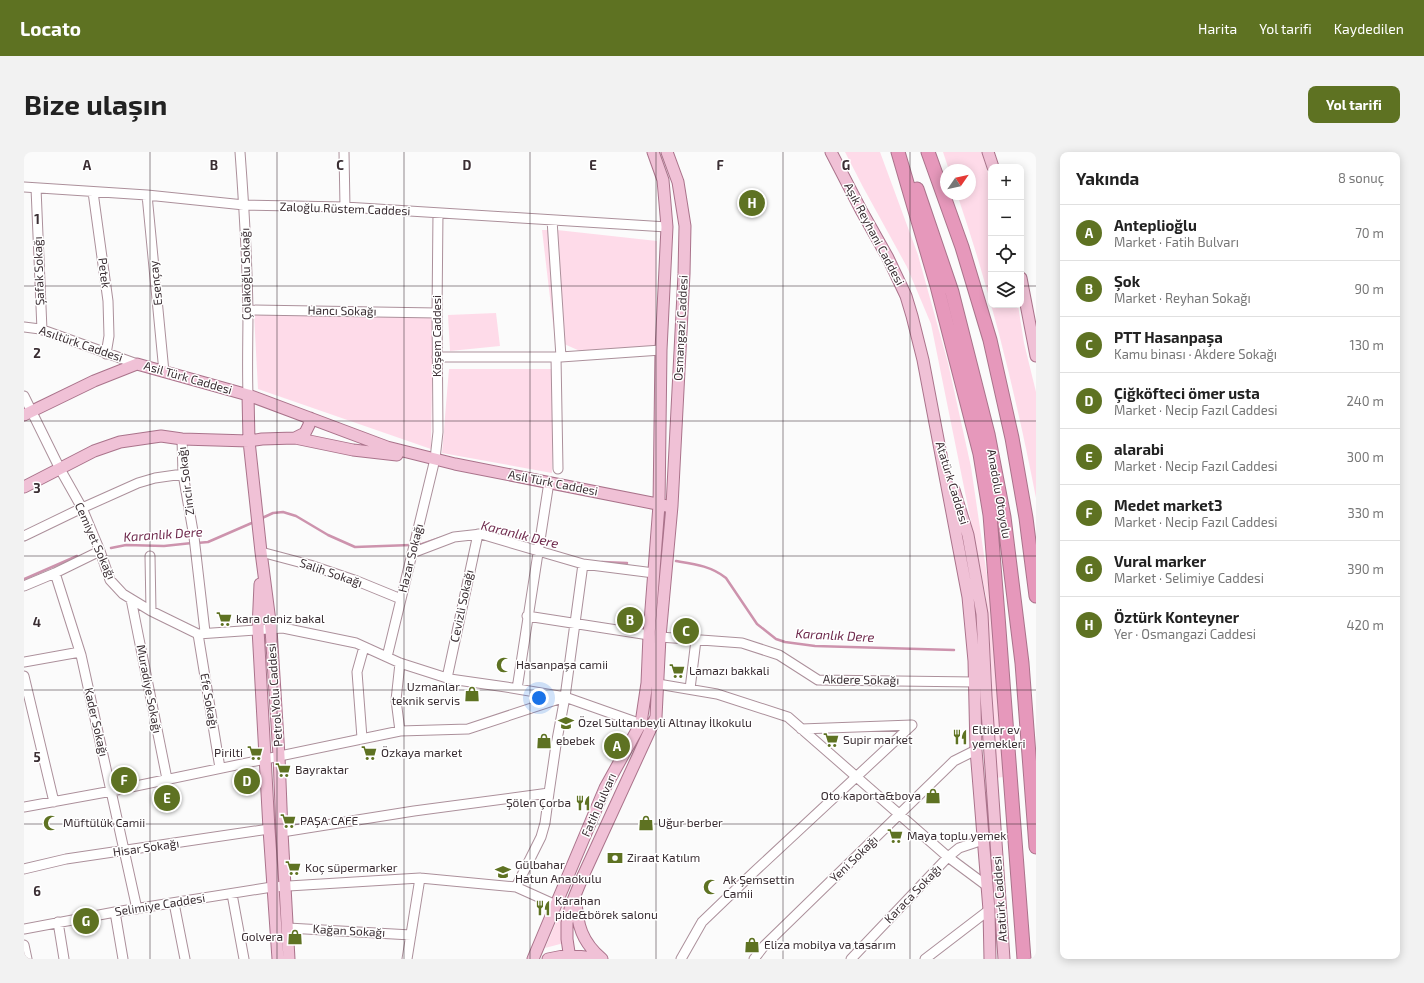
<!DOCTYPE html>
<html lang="tr">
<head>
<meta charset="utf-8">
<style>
  :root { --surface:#fff; --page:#f2f2f2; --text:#222; --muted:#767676; --line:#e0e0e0; --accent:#5e7222 }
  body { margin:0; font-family:"Exo 2",sans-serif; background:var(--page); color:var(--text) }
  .controls { position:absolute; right:12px; top:12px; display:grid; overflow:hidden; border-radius:8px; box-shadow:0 2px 10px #0003 }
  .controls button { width:36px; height:36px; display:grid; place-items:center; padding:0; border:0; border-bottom:1px solid var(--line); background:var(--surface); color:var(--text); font:20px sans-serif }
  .compass { position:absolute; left:916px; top:12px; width:36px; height:36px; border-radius:50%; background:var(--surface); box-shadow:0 2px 10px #0003; rotate:56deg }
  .you { position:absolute; left:515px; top:546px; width:14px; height:14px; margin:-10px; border:3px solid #fff; border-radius:50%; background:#1a73e8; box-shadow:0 0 0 6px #1a73e833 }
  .badge { display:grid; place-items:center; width:26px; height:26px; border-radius:50%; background:var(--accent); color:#fff; font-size:13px; font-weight:700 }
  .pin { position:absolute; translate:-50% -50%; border:2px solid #fff; box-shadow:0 1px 4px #0006 }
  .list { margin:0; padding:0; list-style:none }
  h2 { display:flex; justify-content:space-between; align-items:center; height:52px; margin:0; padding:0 16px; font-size:17px }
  h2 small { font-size:13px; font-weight:400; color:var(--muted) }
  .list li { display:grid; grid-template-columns:26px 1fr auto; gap:12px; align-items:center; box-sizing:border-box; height:56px; padding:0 16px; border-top:1px solid var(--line) }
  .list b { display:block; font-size:15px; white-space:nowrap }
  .list p { margin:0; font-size:13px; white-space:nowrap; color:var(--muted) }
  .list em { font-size:13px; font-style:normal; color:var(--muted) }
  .icon { flex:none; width:22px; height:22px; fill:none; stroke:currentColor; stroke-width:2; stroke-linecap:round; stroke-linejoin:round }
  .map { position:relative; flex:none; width:1012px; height:807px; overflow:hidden; border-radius:8px }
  header { display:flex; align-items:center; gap:24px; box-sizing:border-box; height:56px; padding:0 20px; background:var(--accent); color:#fff }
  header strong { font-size:19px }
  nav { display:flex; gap:22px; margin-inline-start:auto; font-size:14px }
  .intro { display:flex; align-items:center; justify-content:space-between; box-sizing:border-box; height:96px; padding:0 24px }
  h1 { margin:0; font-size:28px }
  .button { padding:10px 18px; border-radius:8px; background:var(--accent); color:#fff; font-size:14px; font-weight:700 }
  main { display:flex; gap:24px; padding:0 24px }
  aside { flex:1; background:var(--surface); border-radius:8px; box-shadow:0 2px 10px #0003 }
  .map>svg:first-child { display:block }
  .green { fill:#fedbe9 }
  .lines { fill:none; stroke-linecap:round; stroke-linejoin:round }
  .stream { stroke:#cd93ad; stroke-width:2.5 }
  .minor-casing { stroke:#ac909b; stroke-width:11 }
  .major-casing { stroke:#aa738b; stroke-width:13 }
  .highway-casing { stroke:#aa738b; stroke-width:15 }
  .minor { stroke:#fff; stroke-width:9 }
  .major { stroke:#f0c1d6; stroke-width:11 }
  .highway { stroke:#e698bb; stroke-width:13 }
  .grid { fill:none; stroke:#3a2e33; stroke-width:1; stroke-opacity:0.55 }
  .labels { text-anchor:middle; stroke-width:3; stroke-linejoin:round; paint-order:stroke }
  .street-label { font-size:12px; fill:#3a2e33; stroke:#fff }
  .poi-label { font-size:12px; fill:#3a2e33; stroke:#fff; text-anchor:start }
  .water-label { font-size:13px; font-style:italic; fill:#6e294c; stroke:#fff }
  .grid-label { font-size:13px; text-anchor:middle; font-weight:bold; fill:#3a2e33; stroke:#fff; stroke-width:3; stroke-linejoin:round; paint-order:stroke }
</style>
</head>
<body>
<header>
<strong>Locato</strong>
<nav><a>Harita</a><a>Yol tarifi</a><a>Kaydedilen</a></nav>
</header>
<div class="intro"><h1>Bize ulaşın</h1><a class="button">Yol tarifi</a></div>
<main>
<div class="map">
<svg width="1012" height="807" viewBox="0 0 1012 807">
  <rect width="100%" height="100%" fill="#fbfbfb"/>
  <path class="green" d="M821,0H856L894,103L924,211L947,315L966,444L979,625L972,626L966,497L962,444L907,172L883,115L839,35Z
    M919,0H958L967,31V153H994L1000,191L1012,240V346C992,243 967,141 933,42H946V18H925Z
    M518,78H533L633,89L631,195L556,199L531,188Z
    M472,161L476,194L426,199L424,163Z
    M230,162L409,166L407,297L234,237Z
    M425,217H530L528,321L418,301Z
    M543,745L540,791L521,796Z"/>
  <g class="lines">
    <path class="stream" d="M236,367L249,361L259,360L272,364L304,383L331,395L387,393
      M173,391L184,390L230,370
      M392,393L398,392L416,386
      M87,396L102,393L140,394L168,391
      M652,409C670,412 687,414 702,426L733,472L752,487L761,490L791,494L930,498
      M578,410L603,411
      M0,427L53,404"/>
    <defs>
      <path id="minor" d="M216,0C220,53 223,105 224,158C224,186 223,215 224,243
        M320,0L321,55
        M0,35L123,43L220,53L321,55L643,75
        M12,36L18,178
        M69,40L84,149L85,184L82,202
        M123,43L140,220
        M528,68L537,205L637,198
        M224,158L413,161
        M0,175L16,177L113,212
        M413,205H537
        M532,205L534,317
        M0,244L36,317L58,356L76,399L86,428L99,442L127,459L174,482
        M158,287L159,322L170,385L181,480
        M0,384L58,356L114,331L131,326L159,322
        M237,400L286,413L333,429L377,447
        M388,401L430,385L457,382L559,412L630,421
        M126,404L127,459
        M31,421L57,503L113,757
        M0,434L31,421L76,399
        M107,447L143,627
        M503,464L625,483
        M174,482L259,476L332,491L376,511L426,527L482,535L541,545L623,574
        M174,482L196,616
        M636,485L718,491L755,503L794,528L951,530
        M363,505L411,307L414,280L413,161L414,61
        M0,510L56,500
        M0,524L30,650
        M423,526L454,382
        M634,532L693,542L764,565L924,705L963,734
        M493,537L525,330
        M666,537L672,488
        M376,579L372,548L376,511
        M338,586L333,520L340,495
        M525,641L532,593L541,545L559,412
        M0,655L88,639L376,579L444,577L541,545
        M258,680L390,659L525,641L521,671L517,685L492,735
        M0,717L42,707L245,677
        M208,742L220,807
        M150,751L161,807
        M91,760L99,807
        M34,770L40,807
        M264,776L387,783
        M0,777L91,760L248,735L396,726L492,735L532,753
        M0,793L3,807
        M383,807L396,726
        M657,807L678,770L730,720L888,573L777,577
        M730,807L740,794L930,609L952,598
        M827,807L924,705L935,696L959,688
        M901,807L965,758"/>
      <path id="major" d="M807,0L837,58L864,106L882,144L888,164L899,208L944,445L950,509L952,598L965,758L966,807
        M964,0L969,15
        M997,126L1012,204
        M224,243L225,289L237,400L247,477L255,604L258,680L265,807
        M0,263L70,229L113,212L224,243L363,295L431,312L643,354
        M271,286L281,281L285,273L286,266
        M0,335L70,299L96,290L137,284L158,287L225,289L238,287L271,286L329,298L373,303
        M930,338L944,383L958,462L962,544L980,807
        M236,432L234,477L245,677L254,807
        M552,747C553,773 558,790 578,807
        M509,807L581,636L617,571L623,531L625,483L635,353L637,198L643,75L639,28L629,0
        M524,807L544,803L578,807
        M546,807L543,787V771L547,753L559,724L632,565L636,485L648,354L660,122L661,74L654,30L643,0"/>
      <path id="highway" d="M874,0L913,134L956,302L966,363L974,464L1000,807
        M904,0L938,95L966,188L988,286L1002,366L1012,444
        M893,37L928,140L964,282L980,365L998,511L1012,695"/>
    </defs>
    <use href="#minor" class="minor-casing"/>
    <use href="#major" class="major-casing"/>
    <use href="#highway" class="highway-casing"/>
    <use href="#minor" class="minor"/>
    <use href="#major" class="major"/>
    <use href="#highway" class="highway"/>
  </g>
  <path class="grid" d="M126,0V807M253,0V807M380,0V807M506,0V807M632,0V807M759,0V807M886,0V807M0,134H967M997,134H1012M0,269H1012M0,404H1012M0,538H1012M0,672H1012"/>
  <defs>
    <symbol id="supermarket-bare" viewBox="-9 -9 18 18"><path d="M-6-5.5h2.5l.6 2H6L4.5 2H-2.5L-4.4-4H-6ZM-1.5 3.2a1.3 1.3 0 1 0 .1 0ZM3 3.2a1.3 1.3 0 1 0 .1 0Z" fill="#5e7222" stroke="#fff" stroke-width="2.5" paint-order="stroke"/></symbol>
    <symbol id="mosque-bare" viewBox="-9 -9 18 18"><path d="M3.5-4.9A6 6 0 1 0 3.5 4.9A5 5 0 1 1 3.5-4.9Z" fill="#5e7222" stroke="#fff" stroke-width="2.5" paint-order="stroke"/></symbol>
    <symbol id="shop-bare" viewBox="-9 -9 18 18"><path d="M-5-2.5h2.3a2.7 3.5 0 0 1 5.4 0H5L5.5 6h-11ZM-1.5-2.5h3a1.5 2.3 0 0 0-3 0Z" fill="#5e7222" stroke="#fff" stroke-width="2.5" paint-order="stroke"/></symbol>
    <symbol id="school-bare" viewBox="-9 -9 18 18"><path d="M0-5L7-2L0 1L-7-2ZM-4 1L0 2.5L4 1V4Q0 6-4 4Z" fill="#5e7222" stroke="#fff" stroke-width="2.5" paint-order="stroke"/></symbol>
    <symbol id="restaurant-bare" viewBox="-9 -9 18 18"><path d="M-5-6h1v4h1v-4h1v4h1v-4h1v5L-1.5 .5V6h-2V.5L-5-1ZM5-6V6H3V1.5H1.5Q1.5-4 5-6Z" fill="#5e7222" stroke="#fff" stroke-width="2.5" paint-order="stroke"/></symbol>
    <symbol id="bank-bare" viewBox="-9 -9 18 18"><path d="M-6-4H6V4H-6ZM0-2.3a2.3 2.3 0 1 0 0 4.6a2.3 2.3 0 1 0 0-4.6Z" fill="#5e7222" stroke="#fff" stroke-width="2.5" paint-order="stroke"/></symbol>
  </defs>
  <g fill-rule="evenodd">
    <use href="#supermarket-bare" x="189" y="456" width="22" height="22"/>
    <use href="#mosque-bare" x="469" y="502" width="22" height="22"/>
    <use href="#supermarket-bare" x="642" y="508" width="22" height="22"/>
    <use href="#shop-bare" x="437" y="531" width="22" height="22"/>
    <use href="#school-bare" x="531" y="560" width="22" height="22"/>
    <use href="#restaurant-bare" x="925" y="574" width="22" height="22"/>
    <use href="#supermarket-bare" x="796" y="577" width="22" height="22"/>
    <use href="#shop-bare" x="509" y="578" width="22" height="22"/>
    <use href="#supermarket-bare" x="220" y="590" width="22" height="22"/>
    <use href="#supermarket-bare" x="334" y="590" width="22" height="22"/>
    <use href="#supermarket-bare" x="248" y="607" width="22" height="22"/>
    <use href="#shop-bare" x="898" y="633" width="22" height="22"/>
    <use href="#restaurant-bare" x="548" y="640" width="22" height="22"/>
    <use href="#supermarket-bare" x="253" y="658" width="22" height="22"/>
    <use href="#mosque-bare" x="16" y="660" width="22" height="22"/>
    <use href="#shop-bare" x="611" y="660" width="22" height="22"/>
    <use href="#supermarket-bare" x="860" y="673" width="22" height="22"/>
    <use href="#bank-bare" x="580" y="695" width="22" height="22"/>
    <use href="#supermarket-bare" x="258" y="705" width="22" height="22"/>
    <use href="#school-bare" x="468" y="709" width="22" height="22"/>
    <use href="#mosque-bare" x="676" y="724" width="22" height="22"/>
    <use href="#restaurant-bare" x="508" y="745" width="22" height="22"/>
    <use href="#shop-bare" x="260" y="774" width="22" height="22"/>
    <use href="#shop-bare" x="717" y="782" width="22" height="22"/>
  </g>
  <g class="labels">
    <g class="street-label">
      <text transform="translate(321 57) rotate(2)" y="4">Zaloğlu Rüstem Caddesi</text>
      <text transform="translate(850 82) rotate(62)" y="4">Aşık Reyhani Caddesi</text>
      <text transform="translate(15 119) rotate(-92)" y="4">Şafak Sokağı</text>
      <text transform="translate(80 121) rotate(83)" y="4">Petek</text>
      <text transform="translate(222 122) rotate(-91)" y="4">Çolakoğlu Sokağı</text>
      <text transform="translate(132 131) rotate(-96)" y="4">Esençay</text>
      <text transform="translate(318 159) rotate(1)" y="4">Hancı Sokağı</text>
      <text transform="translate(657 176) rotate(-87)" y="4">Osmangazi Caddesi</text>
      <text transform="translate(413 184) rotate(-90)" y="4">Köşem Caddesi</text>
      <text transform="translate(57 192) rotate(19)" y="4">Asıltürk Caddesi</text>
      <text transform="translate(164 226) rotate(16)" y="4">Asil Türk Caddesi</text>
      <text transform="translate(162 329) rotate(-97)" y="4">Zincir Sokağı</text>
      <text transform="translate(529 331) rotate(11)" y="4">Asil Türk Caddesi</text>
      <text transform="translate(928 331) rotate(73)" y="4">Atatürk Caddesi</text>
      <text transform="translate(975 342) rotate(80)" y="4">Anadolu Otoyolu</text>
      <text transform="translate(71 389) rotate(66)" y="4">Cemiyet Sokağı</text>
      <text transform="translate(387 406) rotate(-76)" y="4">Hazar Sokağı</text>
      <text transform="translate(307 421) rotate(19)" y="4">Salih Sokağı</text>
      <text transform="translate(438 454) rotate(-78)" y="4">Cevizli Sokağı</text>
      <text transform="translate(837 528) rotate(1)" y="4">Akdere Sokağı</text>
      <text transform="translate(125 537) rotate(79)" y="4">Muradiye Sokağı</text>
      <text transform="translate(251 543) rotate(-94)" y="4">Petrol Yolu Caddesi</text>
      <text transform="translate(185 549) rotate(80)" y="4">Efe Sokağı</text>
      <text transform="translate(72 570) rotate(77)" y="4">Kader Sokağı</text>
      <text transform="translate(575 653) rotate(-66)" y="4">Fatih Bulvarı</text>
      <text transform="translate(122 696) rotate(-8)" y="4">Hisar Sokağı</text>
      <text transform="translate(830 707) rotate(-44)" y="4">Yeni Sokağı</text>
      <text transform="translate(889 742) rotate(-46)" y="4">Karaca Sokağı</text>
      <text transform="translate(976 747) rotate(-94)" y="4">Atatürk Caddesi</text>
      <text transform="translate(136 753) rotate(-9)" y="4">Selimiye Caddesi</text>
      <text transform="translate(325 779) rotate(3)" y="4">Kağan Sokağı</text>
    </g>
    <g class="poi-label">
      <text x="212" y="471">kara deniz bakal</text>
      <text x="492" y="517">Hasanpaşa camii</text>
      <text x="665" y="523">Lamazı bakkali</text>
      <text x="436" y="539" text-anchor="end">Uzmanlar<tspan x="436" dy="14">teknik servis</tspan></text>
      <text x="554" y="575">Özel Sultanbeyli Altınay İlkokulu</text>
      <text x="948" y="582">Eltiler ev<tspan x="948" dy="14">yemekleri</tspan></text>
      <text x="819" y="592">Supir market</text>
      <text x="532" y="593">ebebek</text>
      <text x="219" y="605" text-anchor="end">Pirilti</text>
      <text x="357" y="605">Özkaya market</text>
      <text x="271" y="622">Bayraktar</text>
      <text x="897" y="648" text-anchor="end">Oto kaporta&amp;boya</text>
      <text x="547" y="655" text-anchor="end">Şölen Çorba</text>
      <text x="276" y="673">PAŞA CAFE</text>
      <text x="39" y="675">Müftülük Camii</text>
      <text x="634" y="675">Uğur berber</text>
      <text x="883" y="688">Maya toplu yemek</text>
      <text x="603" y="710">Ziraat Katılım</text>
      <text x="491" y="717">Gülbahar<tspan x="491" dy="14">Hatun Anaokulu</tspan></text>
      <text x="281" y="720">Koç süpermarker</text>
      <text x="699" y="732">Ak Şemsettin<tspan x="699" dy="14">Camii</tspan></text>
      <text x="531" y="753">Karahan<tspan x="531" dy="14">pide&amp;börek salonu</tspan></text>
      <text x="259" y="789" text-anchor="end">Golvera</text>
      <text x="740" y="797">Eliza mobilya va tasarım</text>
    </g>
    <g class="water-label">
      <text transform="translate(139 382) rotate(-4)" y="5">Karanlık Dere</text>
      <text transform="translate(496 382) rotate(14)" y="5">Karanlık Dere</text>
      <text transform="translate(811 483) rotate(3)" y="5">Karanlık Dere</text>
    </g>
  </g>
  <g class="grid-label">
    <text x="63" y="18">A</text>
    <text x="190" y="18">B</text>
    <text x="316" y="18">C</text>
    <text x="443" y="18">D</text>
    <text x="569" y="18">E</text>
    <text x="696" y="18">F</text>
    <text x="822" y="18">G</text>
    <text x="13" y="72">1</text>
    <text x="13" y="206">2</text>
    <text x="13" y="341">3</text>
    <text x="13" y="475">4</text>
    <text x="13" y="610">5</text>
    <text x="13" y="744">6</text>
  </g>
</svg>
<div class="controls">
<button>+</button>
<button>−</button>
<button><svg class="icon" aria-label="locate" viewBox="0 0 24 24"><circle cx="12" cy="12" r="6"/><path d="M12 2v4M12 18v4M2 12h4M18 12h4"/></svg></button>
<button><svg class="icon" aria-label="layers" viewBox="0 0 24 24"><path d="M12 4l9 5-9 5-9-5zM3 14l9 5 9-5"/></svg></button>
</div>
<svg class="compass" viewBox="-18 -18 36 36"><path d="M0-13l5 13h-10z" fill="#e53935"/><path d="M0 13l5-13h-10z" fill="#767676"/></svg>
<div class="you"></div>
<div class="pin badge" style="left:593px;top:594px">A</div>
<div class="pin badge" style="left:606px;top:468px">B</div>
<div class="pin badge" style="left:662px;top:479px">C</div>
<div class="pin badge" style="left:223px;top:629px">D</div>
<div class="pin badge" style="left:143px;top:646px">E</div>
<div class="pin badge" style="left:100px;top:628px">F</div>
<div class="pin badge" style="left:62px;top:769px">G</div>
<div class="pin badge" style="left:728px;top:51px">H</div>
</div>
<aside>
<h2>Yakında<small>8 sonuç</small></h2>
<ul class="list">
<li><span class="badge">A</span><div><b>Anteplioğlu</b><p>Market · Fatih Bulvarı</p></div><em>70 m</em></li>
<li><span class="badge">B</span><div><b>Şok</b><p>Market · Reyhan Sokağı</p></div><em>90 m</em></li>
<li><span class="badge">C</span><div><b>PTT Hasanpaşa</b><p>Kamu binası · Akdere Sokağı</p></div><em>130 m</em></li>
<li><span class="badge">D</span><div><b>Çiğköfteci ömer usta</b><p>Market · Necip Fazıl Caddesi</p></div><em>240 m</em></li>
<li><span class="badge">E</span><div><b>alarabi</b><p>Market · Necip Fazıl Caddesi</p></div><em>300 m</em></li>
<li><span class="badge">F</span><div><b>Medet market3</b><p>Market · Necip Fazıl Caddesi</p></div><em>330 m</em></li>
<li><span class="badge">G</span><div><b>Vural marker</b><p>Market · Selimiye Caddesi</p></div><em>390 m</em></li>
<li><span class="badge">H</span><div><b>Öztürk Konteyner</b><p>Yer · Osmangazi Caddesi</p></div><em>420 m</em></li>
</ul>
</aside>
</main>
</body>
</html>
